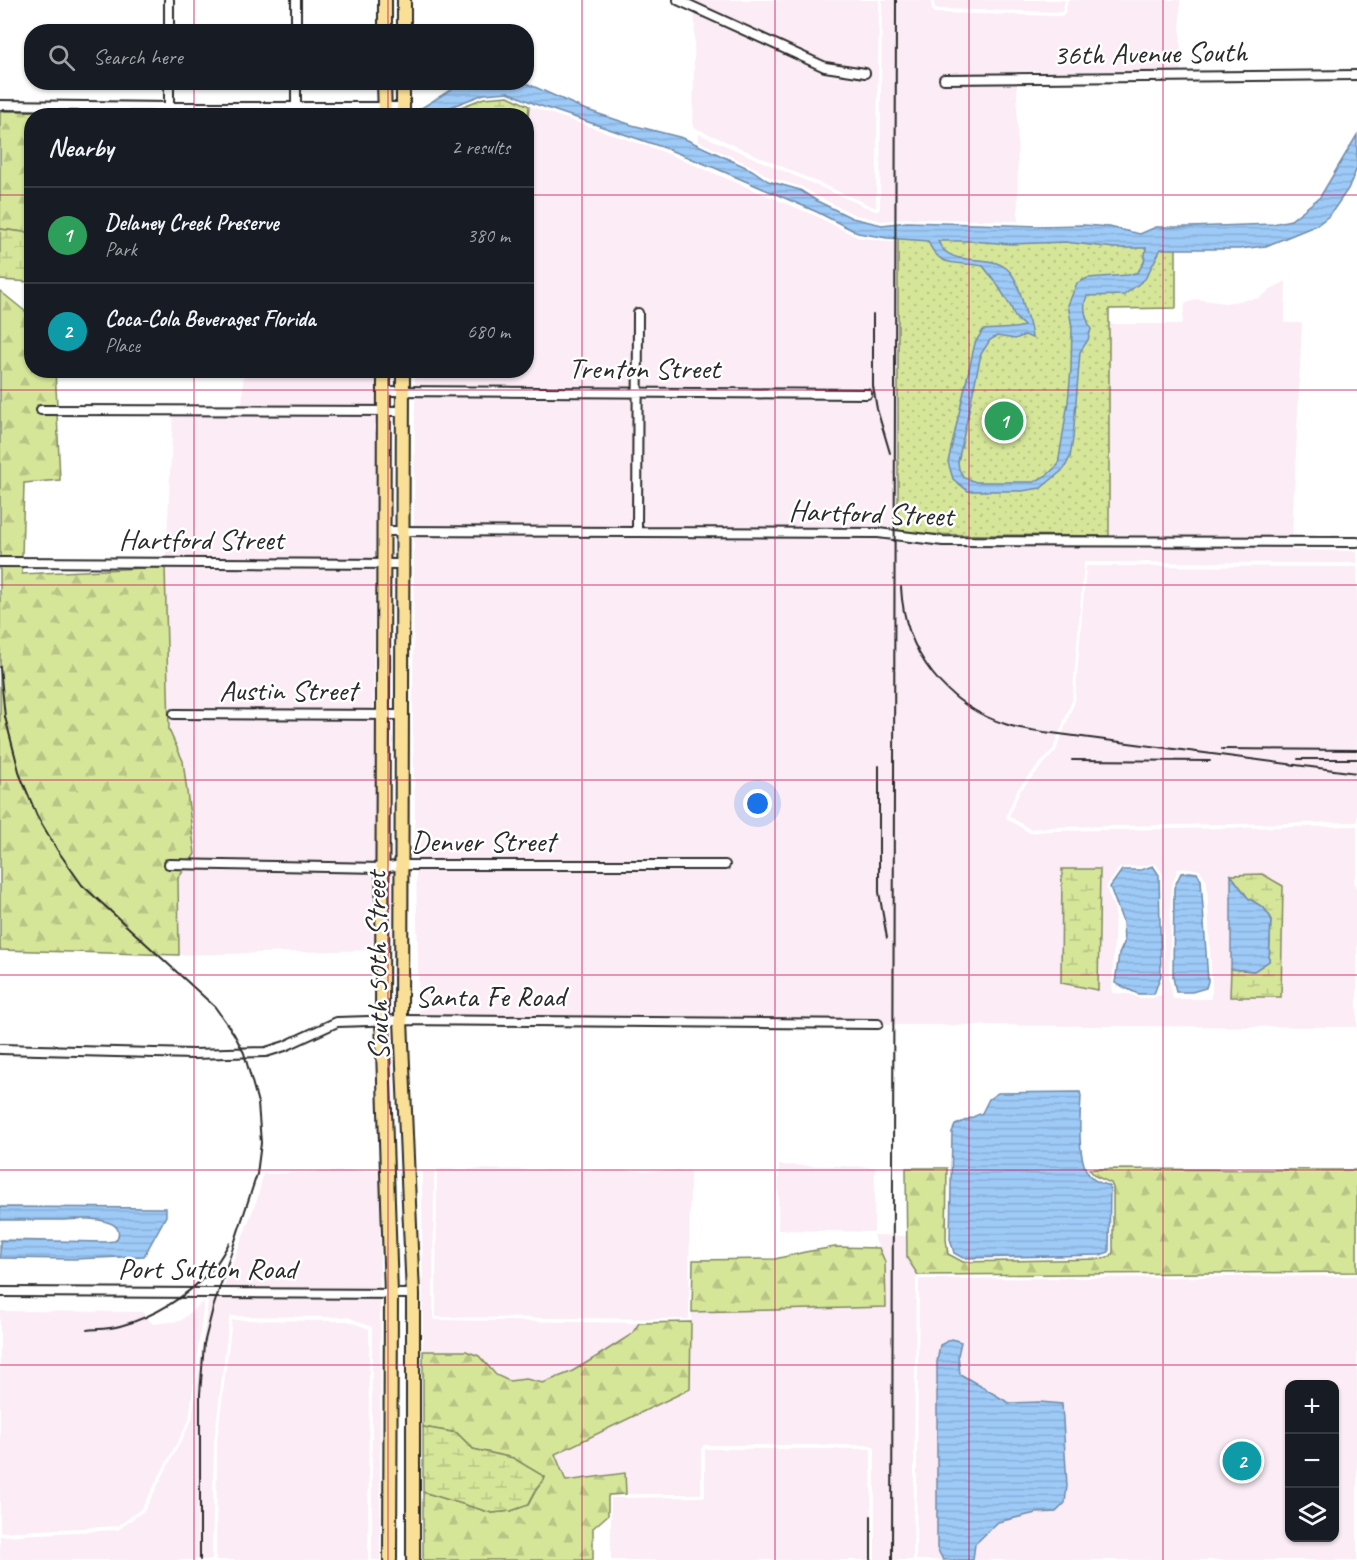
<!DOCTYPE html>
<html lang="en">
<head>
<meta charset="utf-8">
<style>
  :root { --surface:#171b24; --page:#20242c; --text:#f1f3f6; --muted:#9ea1a6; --line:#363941; --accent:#2563eb }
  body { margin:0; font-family:Caveat,sans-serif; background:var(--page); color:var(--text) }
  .controls { position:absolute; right:18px; bottom:18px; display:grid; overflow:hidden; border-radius:12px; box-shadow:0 2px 4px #0004 }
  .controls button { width:54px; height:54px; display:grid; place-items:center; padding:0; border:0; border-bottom:2px solid var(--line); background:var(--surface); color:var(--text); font:30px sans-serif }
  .you { position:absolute; left:758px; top:804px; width:21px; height:21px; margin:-15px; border:4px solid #fff; border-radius:50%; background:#1a73e8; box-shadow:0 0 0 9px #1a73e833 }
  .badge { display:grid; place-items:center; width:39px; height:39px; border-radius:50%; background:var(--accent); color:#fff; font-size:20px; font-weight:700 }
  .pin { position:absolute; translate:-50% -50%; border:3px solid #fff; box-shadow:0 2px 6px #0006 }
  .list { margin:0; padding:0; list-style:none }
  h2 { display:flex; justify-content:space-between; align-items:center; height:78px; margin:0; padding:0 24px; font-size:26px }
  h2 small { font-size:20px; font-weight:400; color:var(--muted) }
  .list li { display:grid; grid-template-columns:39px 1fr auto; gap:18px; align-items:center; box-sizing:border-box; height:96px; padding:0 24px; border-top:2px solid var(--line) }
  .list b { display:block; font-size:22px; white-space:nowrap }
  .list p { margin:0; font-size:20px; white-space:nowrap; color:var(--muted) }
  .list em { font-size:20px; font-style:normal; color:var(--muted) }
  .icon { flex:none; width:33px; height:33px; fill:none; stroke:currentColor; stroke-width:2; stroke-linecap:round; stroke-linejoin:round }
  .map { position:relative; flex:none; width:1357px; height:1560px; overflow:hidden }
  .search { position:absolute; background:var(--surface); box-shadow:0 2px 4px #0004; left:24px; top:24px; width:510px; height:66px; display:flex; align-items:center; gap:15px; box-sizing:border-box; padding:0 21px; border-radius:24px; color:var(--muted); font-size:22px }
  .panel { position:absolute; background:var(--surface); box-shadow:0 2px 4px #0004; left:24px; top:108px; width:510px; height:270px; border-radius:24px }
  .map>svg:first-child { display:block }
  .built { fill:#fbecf5; fill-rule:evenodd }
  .forest { fill:url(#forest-firs); stroke:#808862; stroke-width:1.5 }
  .wetland { fill:url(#wetland-marsh); stroke:#808862; stroke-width:1.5 }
  .park { fill:url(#park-dots); stroke:#808862; stroke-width:1.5 }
  .water { fill:url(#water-rules); stroke:#708aa6; stroke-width:1.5; fill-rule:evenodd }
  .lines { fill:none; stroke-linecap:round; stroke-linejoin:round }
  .street-casing { stroke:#2b2b2b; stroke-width:12 }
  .primary-casing { stroke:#2b2b2b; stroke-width:16 }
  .street { stroke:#fff; stroke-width:8 }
  .primary { stroke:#fadf96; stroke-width:12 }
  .rail { stroke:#2b2b2b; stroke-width:2 }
  .grid { fill:none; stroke:#c2185b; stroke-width:1.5; stroke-opacity:0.55 }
  .labels { text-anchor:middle; stroke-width:5; stroke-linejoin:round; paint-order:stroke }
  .street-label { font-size:30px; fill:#2b2b2b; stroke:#fff }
</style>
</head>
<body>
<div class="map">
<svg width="1357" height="1560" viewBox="0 0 1357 1560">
  <defs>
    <pattern id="forest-firs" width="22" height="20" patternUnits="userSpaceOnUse" patternTransform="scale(1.5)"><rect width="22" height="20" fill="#d6e699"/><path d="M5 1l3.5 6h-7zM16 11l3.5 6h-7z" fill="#b8c584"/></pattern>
    <pattern id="wetland-marsh" width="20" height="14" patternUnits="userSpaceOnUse" patternTransform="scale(1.5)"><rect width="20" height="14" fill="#d6e699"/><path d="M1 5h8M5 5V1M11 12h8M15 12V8" fill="none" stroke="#b8c584"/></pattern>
    <pattern id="park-dots" width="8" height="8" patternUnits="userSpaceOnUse" patternTransform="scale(1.5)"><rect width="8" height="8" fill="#d6e699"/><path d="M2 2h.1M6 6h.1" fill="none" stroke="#b8c584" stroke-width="1.8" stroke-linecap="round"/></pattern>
    <pattern id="water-rules" width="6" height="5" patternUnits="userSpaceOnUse" patternTransform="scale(1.5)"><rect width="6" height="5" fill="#9ecaf8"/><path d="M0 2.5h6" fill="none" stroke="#88aed5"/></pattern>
  </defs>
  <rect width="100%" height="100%" fill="#fff"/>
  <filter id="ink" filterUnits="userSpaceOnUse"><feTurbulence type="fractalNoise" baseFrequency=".0167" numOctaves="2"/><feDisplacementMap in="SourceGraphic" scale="12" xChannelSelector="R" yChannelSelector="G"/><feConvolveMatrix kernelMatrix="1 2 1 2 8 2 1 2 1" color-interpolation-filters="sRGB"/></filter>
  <g filter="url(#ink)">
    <path class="built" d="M695,0H879L876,208L693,127Z
      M882,0H931L932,11L934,13L1062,16L1065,13L1068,0H1180L1181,72L1018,71L1017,74L940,75V84L1017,83L1018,221L907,218L882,221L853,214L819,197L802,187L769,177L754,167L698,141L699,134L875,211H878L880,209Z
      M934,0H1065L1062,12L935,9Z
      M529,106L661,151L816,216L857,237L900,243L903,531L878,528L642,527L641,396L871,399V390L641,387L642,308L634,309L633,387H415V371L526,370V128Z
      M1286,281L1285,323H1302L1292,537L1100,536L1104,324H1182L1185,304L1196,299L1225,303L1259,298L1273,288Z
      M244,370L376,371V406H242Z
      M415,396H633V527H414Z
      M173,415H376L375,559L166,558Z
      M599,536L878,538L903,541L904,543L943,545L1291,546L1292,550L1357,551V563L1085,562L1084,563L1072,700L1053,749L1018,788L1006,816L1007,819L1030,833L1048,831L1357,826V872L1354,879L1355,886L1357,891V1027L883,1025L882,1019L419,1015L416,869L729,870V861L416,860L413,726L414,537ZM1155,863L1163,874L1164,975L1162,984V996L1158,995L1154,998H1138L1130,994L1112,993L1115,911L1106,888L1107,885L1116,873V871L1121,867L1141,866ZM1190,868L1200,870L1207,881L1212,992L1210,999H1173L1169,977L1171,887L1176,874L1177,869ZM1062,869H1099L1098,990L1061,983Z
      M1086,566L1357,567V822L1048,827L1030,829L1009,816L1020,791L1056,751L1075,701Z
      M165,567L375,568L373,710L170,709V718L374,719L375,727L377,863L191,860L195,854L183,761L169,730Z
      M185,869L377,872L378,950L179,955L178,878Z
      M779,1165L875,1167L874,1232L778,1230Z
      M437,1169L690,1171L689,1319L436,1317Z
      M380,1170V1289L223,1288L258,1197L263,1174Z
      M422,1171L434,1172L433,1317L434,1320L639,1323L632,1334L571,1372L543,1383L526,1379L509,1381L496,1375L479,1356L466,1351H423Z
      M873,1235L907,1236V1258L918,1275L916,1279L913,1560H875V1448L871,1445H704L701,1449V1494H626L624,1473L566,1481L555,1454L690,1389L691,1322L692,1312L886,1307L885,1262Z
      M1357,1276V1560H916L919,1279ZM1290,1384H1334V1538H1290Z
      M206,1298H380V1560H372V1327L348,1317L231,1316L229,1319L214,1442L212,1560H0V1536L118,1530L145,1510L192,1420L208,1302Z
      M204,1301L189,1420L142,1508L118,1526L0,1532V1311L142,1312L153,1324L180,1321Z
      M232,1320L348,1321L369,1329L368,1560H216L217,1442Z
      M705,1449H871L872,1560H611V1498L705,1497Z"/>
    <path class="forest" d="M0,111L154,112V116H32L31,233L0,229Z
      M0,291L31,316L32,370L55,371L57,405H37V414H57L60,480L24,483L22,557H0Z
      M0,566H22V574L165,567L169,730L183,761L195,854L191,860L165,859V868L185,869L178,878L179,955L0,950Z
      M906,1168H947L946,1239L948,1254L963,1262L1100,1259L1111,1256L1113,1252V1188L1111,1183L1095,1176L1089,1169L1357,1170V1272L918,1275L907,1258Z
      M835,1247L879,1248L885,1262L886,1307L692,1312L693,1260L775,1259L805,1252Z
      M691,1322L690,1389L555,1454L566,1481L625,1473L626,1494L609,1495L608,1497V1515L593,1528V1560H423V1492L492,1513L511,1511L528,1505L536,1490L545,1478L513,1458L473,1449L457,1433L423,1427V1351H466L479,1356L496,1375L509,1381L526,1379L543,1383L571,1372L596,1357L632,1334L639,1323Z"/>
    <path class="wetland" d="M508,96L529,106L527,128L526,116L440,115L484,98Z
      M0,229L31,233V282L0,280Z
      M1062,869H1100L1098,990L1061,983Z
      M1262,874L1283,886L1281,997H1230L1231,969L1254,971L1269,961L1271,918L1264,908L1248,898L1231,875Z
      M423,1427L457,1433L473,1449L513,1458L545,1477L536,1490L528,1505L511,1511L492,1513L423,1492Z"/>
    <path class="park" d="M898,234L1176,235V308L1109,309V536L898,534Z"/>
    <path class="water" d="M463,82L526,83L584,109L632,125L683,138L752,170L768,181L800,190L817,201L852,218L882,225L907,222L1038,226L1084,225L1109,227L1140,234L1156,227H1190L1273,224L1291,220L1320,197L1357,135V168L1348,189L1330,215L1317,225L1266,246L1239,249H1161L1145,279L1124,295L1087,296C1082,306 1086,319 1091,329L1088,340L1080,352L1073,439L1070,457L1064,469L1052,479L1041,488L1022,491H968L953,479L948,462L975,343L983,330C997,328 1011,330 1024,326L1015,317L1011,307L997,284L983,266C959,261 939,270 928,241L887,238L858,233L817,212L715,168L662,147L535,104L508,92L484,94L440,111L433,115H415V112ZM938,241H970L1012,244L1065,242L1114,248H1146L1144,262L1138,272L1128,275L1088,278L1077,283L1068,305L1072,327L1071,369L1068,402L1058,465L1047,475L1034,482H976L964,478L959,469L958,462L981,354L990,340L997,336L1015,339L1025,335L1032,338C1031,324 1027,319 1024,307C1021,296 1019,285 1013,276C996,247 951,273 938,241Z
      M1153,866L1159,875L1161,975L1154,994H1138L1115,983L1119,954L1124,943L1123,922L1110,887L1122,870H1141Z
      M1190,872L1197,873L1201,880L1208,981L1206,988L1192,992H1176L1173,977L1174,888L1181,873Z
      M1231,875L1248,898L1264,908L1271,918L1269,961L1254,971L1231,969Z
      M1080,1092L1081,1096C1080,1116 1076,1165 1092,1178C1096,1182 1104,1184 1109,1186L1110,1189L1109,1252L1100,1255L963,1258L954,1253L950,1239L952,1132L955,1125L982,1113L989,1099L998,1093Z
      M0,1207L166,1208V1216L144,1256L74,1259L0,1258V1240L105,1242L115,1241C121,1235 119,1226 110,1223C95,1217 78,1219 62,1220C42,1220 21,1220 0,1220Z
      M952,1339L961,1342L958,1355L960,1374L1009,1403L1040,1402L1062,1404L1067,1486L1065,1503L1056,1512L1036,1513L998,1522L975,1544L973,1560H943L937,1548V1362L940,1345Z"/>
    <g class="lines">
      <defs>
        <path id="street" d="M169,0V32
          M678,0L825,67L865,73
          M296,32V0
          M944,79L1357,75
          M169,82V107
          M0,105L169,107H403
          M296,106V82
          M384,391L867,394
          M41,410L403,411
          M383,531L878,533L943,541L1357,542
          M637,532L638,313
          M0,562L402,564
          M174,714L402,715
          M169,864L382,868L402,865H725
          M0,1049L193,1054L266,1052L285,1046L337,1022L401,1020L878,1024
          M0,1292L413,1294"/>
        <path id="primary" d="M385,32V0
          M404,32V0
          M384,82L385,116
          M403,116V82
          M384,370L382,1020L391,1293L390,1560
          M403,370L401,1020L413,1294V1560"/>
      </defs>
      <use href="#street" class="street-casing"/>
      <use href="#primary" class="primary-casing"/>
      <use href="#street" class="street"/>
      <use href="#primary" class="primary"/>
      <path class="rail" d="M873,314V386L877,409L890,453
        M901,587C904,652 946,706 1008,725C1020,729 1032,730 1044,732L1357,773
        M0,667L5,717L20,775L37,816L58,851L82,885L215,1007L234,1034L244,1053L258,1103L261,1143L257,1174L213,1308L204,1344L200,1394V1560
        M1222,749L1357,750
        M1298,759H1357
        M1072,760L1210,761
        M879,766V892L887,938
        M87,1330C98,1329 110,1329 120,1326C154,1317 188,1296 211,1270C219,1262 224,1252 229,1243
        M871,1560V1516
        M892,1560L896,0"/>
    </g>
  </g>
  <path class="grid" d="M194,0V32M388,0V32M582,0V1560M775,0V1560M969,0V1560M1163,0V1560M194,82V116M388,82V116M0,195H32M526,195H1357M194,370V1560M388,370V1560M0,390H1357M0,585H1357M0,780H1357M0,975H1357M0,1170H1357M0,1365H1357"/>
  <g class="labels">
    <g class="street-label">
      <text transform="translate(1150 53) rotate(-1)" y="10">36th Avenue South</text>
      <text x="644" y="378">Trenton Street</text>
      <text transform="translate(871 513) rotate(2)" y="10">Hartford Street</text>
      <text x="201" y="549">Hartford Street</text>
      <text x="288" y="700">Austin Street</text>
      <text x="483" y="851">Denver Street</text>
      <text transform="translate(377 966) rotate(-91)" y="10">South 50th Street</text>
      <text x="490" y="1006">Santa Fe Road</text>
      <text x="207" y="1278">Port Sutton Road</text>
    </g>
  </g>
</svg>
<div class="controls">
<button>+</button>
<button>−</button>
<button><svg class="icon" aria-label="layers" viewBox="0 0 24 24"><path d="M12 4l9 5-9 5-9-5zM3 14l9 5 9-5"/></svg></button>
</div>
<div class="you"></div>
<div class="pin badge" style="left:1004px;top:421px;background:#2e9e5b">1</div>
<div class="pin badge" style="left:1242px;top:1461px;background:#0f9aa8">2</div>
<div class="search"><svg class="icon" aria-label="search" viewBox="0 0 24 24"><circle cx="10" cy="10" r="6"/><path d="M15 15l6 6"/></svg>Search here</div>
<section class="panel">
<h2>Nearby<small>2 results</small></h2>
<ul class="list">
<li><span class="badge" style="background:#2e9e5b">1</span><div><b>Delaney Creek Preserve</b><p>Park</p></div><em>380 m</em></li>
<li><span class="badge" style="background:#0f9aa8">2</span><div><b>Coca-Cola Beverages Florida</b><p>Place</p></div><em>680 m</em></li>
</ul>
</section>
</div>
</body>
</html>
